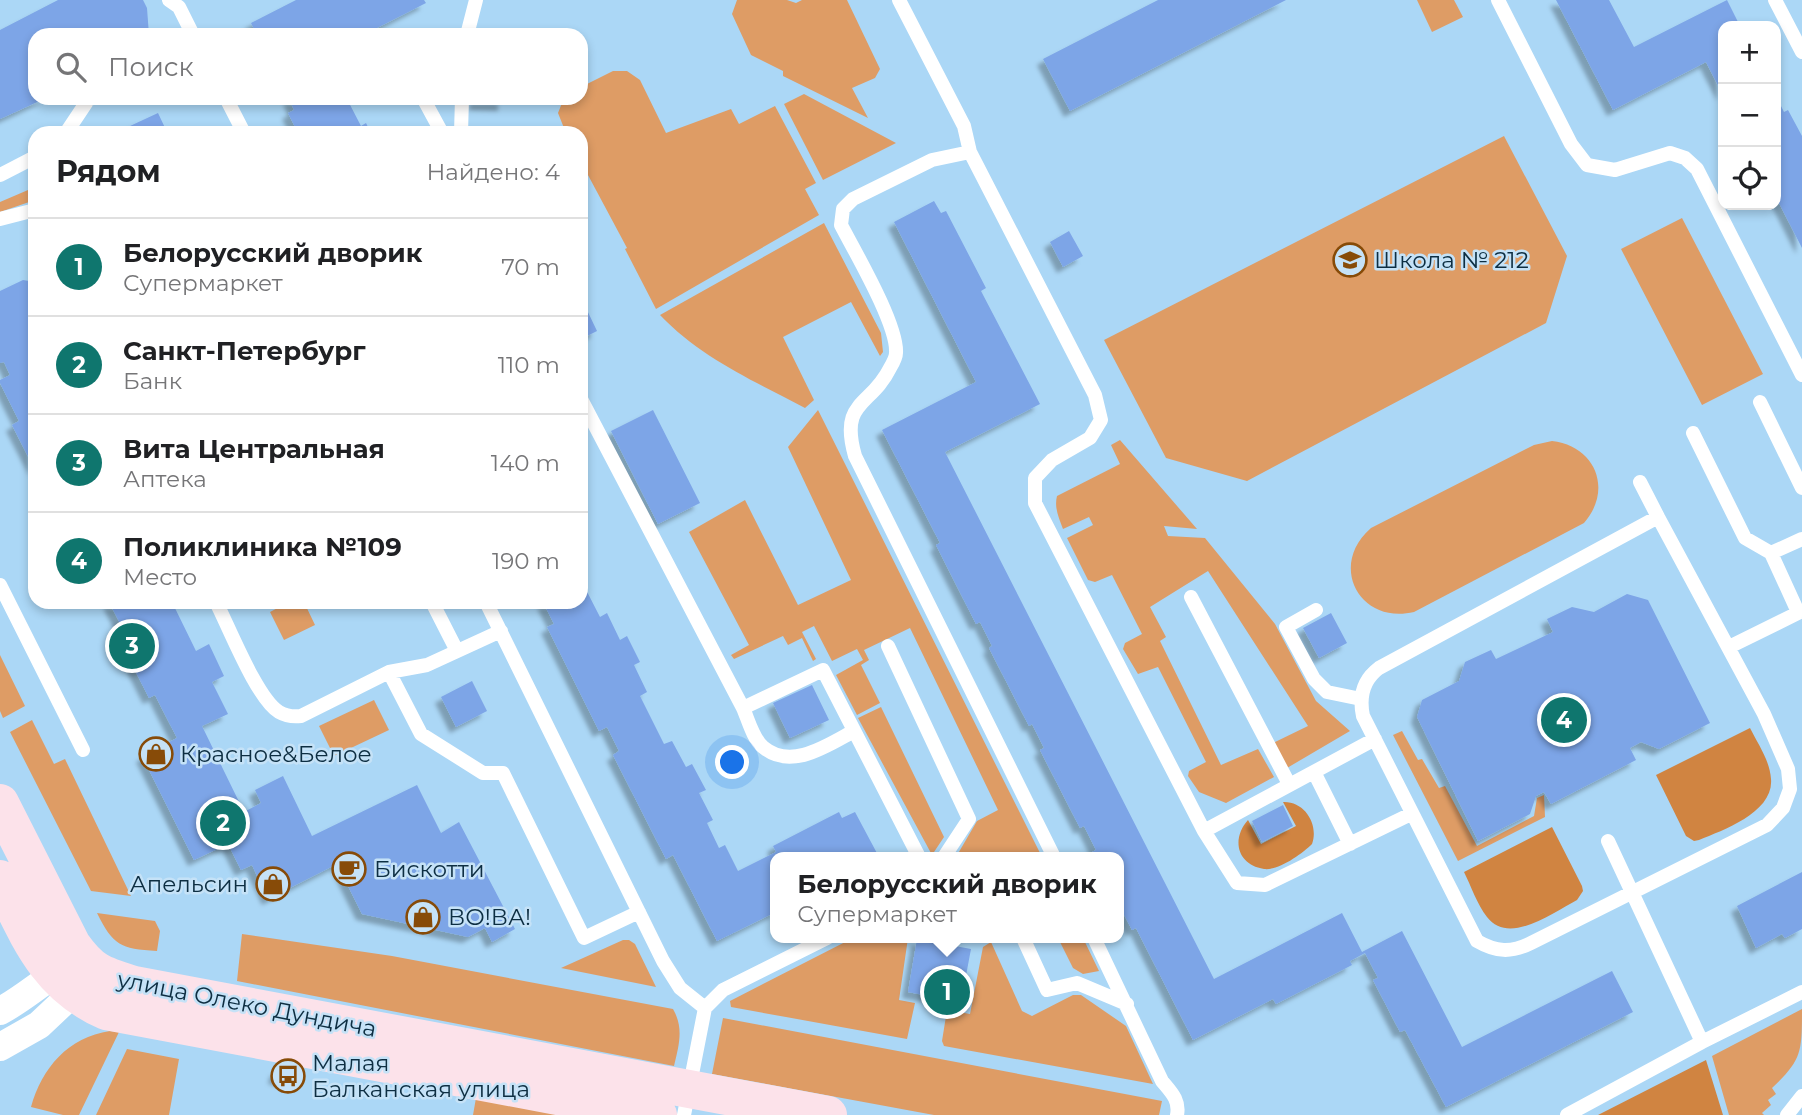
<!DOCTYPE html>
<html lang="ru">
<head>
<meta charset="utf-8">
<style>
  :root { --surface:#fff; --page:#f2f2f2; --text:#202124; --muted:#757577; --line:#e0e0e0; --accent:#0f766e }
  body { margin:0; font-family:Montserrat,sans-serif; background:var(--page); color:var(--text) }
  .controls { position:absolute; right:21px; top:21px; display:grid; overflow:hidden; border-radius:14px; box-shadow:0 4px 10px #0003 }
  .controls button { width:63px; height:63px; display:grid; place-items:center; padding:0; border:0; border-bottom:2px solid var(--line); background:var(--surface); color:var(--text); font:35px sans-serif }
  .you { position:absolute; left:733px; top:763px; width:24px; height:24px; margin:-18px; border:5px solid #fff; border-radius:50%; background:#1a73e8; box-shadow:0 0 0 10px #1a73e833 }
  .badge { display:grid; place-items:center; width:46px; height:46px; border-radius:50%; background:var(--accent); color:#fff; font-size:23px; font-weight:700 }
  .pin { position:absolute; translate:-50% -50%; border:4px solid #fff; box-shadow:0 2px 7px #0006 }
  .popup { position:absolute; left:770px; top:852px; width:354px; height:91px; box-sizing:border-box; display:grid; place-content:center; border-radius:14px; background:var(--surface); filter:drop-shadow(0 2px 5px #0005); font-size:23px; white-space:nowrap; color:var(--muted) }
  .popup b { font-size:26px; color:var(--text) }
  .popup::after { content:''; position:absolute; left:50%; top:100%; margin-left:-14px; border:14px solid transparent; border-top-color:var(--surface) }
  .list { margin:0; padding:0; list-style:none }
  h2 { display:flex; justify-content:space-between; align-items:center; height:91px; margin:0; padding:0 28px; font-size:30px }
  h2 small { font-size:23px; font-weight:400; color:var(--muted) }
  .list li { display:grid; grid-template-columns:46px 1fr auto; gap:21px; align-items:center; box-sizing:border-box; height:98px; padding:0 28px; border-top:2px solid var(--line) }
  .list b { display:block; font-size:26px; white-space:nowrap }
  .list p { margin:0; font-size:23px; white-space:nowrap; color:var(--muted) }
  .list em { font-size:23px; font-style:normal; color:var(--muted) }
  .icon { flex:none; width:38px; height:38px; fill:none; stroke:currentColor; stroke-width:2; stroke-linecap:round; stroke-linejoin:round }
  .map { position:relative; flex:none; width:1802px; height:1115px; overflow:hidden }
  .search { position:absolute; background:var(--surface); box-shadow:0 4px 10px #0003; left:28px; top:28px; width:560px; height:77px; display:flex; align-items:center; gap:18px; box-sizing:border-box; padding:0 24px; border-radius:21px; color:var(--muted); font-size:26px }
  .panel { position:absolute; background:var(--surface); box-shadow:0 4px 10px #0003; left:28px; top:126px; width:560px; height:483px; border-radius:21px }
  .map>svg:first-child { display:block }
  .green { fill:#de9c65 }
  .forest { fill:#d08441 }
  .building { fill:#7da5e7; filter:url(#shadow) }
  .lines { fill:none; stroke-linecap:round; stroke-linejoin:round }
  .lane { stroke:#fff; stroke-width:14 }
  .street { stroke:#fff; stroke-width:28 }
  .secondary { stroke:#fce2ea; stroke-width:38 }
  .labels { text-anchor:middle; stroke-width:5; stroke-linejoin:round; paint-order:stroke }
  .poi-label { font-size:23px; fill:#0d2e42; stroke:#c5e2f7; text-anchor:start }
  .street-label { font-size:23px; fill:#0d2e42; stroke:#c5e2f7 }
</style>
</head>
<body>
<div class="map">
<svg width="1802" height="1115" viewBox="0 0 1802 1115">
  <defs>
    <filter id="shadow"><feDropShadow dx="-6" dy="6" stdDeviation="2" flood-color="#0004"/></filter>
  </defs>
  <rect width="100%" height="100%" fill="#abd7f6"/>
  <path class="green" d="M737,0H787L796,3L802,0H847L880,69L875,78L852,88L868,118L783,76V71L751,55L732,14Z
    M1417,0H1454L1463,17L1432,32Z
    M613,71H627L640,80L666,133L731,109L739,124L775,106L816,183L805,189L819,215L656,309L625,249L627,248L581,162V133H566L558,113L564,98H581V87Z
    M804,94L896,143L823,180L784,104Z
    M1504,136L1567,256L1546,323L1247,481L1166,458L1104,340Z
    M35,187V200L0,212V202Z
    M1682,218L1763,374L1702,405L1621,249Z
    M824,223L881,333L883,352L880,356L851,302L783,337L814,400L805,408C754,381 701,358 660,315Z
    M818,410L1042,857H956L977,821L998,810L910,628L864,650L869,660L861,665L880,703L857,715L836,675L863,660L857,649L832,661L814,626L802,632L816,659L813,661L802,638L788,645L783,636L734,659L731,655L749,645L689,532L745,500L798,605L851,580L788,447Z
    M1120,440L1197,529L1164,526L1168,536L1205,538L1275,624L1316,701L1350,731L1287,768L1273,743L1308,726L1208,571L1150,607L1166,637L1160,641L1221,765L1258,749L1274,777L1226,803L1199,792L1188,776L1189,771L1206,762L1158,667L1138,674L1123,649L1125,643L1142,634L1112,575L1095,582L1088,580L1067,538L1093,525L1089,517L1063,529C1059,518 1054,508 1057,496L1120,464L1111,445Z
    M1552,441C1596,446 1613,490 1584,523L1414,612C1359,625 1328,565 1371,528L1534,445Z
    M289,602H304L315,625L284,640L270,612Z
    M0,655L25,706L3,718L0,711Z
    M374,700L389,730L334,756L319,726Z
    M881,707L944,837L932,855L858,718Z
    M32,720L54,764L65,759L131,896L91,891L10,732Z
    M1402,731L1418,760L1422,759L1439,788L1445,786L1477,846L1534,816L1537,798L1544,795L1545,817L1458,861L1393,735Z
    M97,913L155,921L160,931L157,951C120,949 113,945 97,913Z
    M242,934L392,956L673,1009C684,1028 679,1045 674,1066L237,981Z
    M853,938H908L899,1000L915,1003L907,1039L731,1007L730,1001Z
    M1058,938H1083L1099,971L1083,974L1073,968Z
    M623,940H629L635,944L656,987L561,968Z
    M991,942L1022,1011L1032,1016L1073,995H1081L1126,1026L1153,1084L944,1046L942,1041L947,1010L970,1014L983,947Z
    M1802,1009C1802,1052 1802,1060 1772,1088L1776,1094L1768,1100L1771,1105L1762,1113L1764,1115H1729L1712,1056Z
    M723,1018L1162,1101L1159,1115H934L712,1074Z
    M110,1031L119,1032L79,1115H63L31,1107C42,1068 68,1037 110,1031Z
    M127,1049L179,1059L169,1115H96Z
    M476,1098L564,1115H473Z"/>
  <path class="forest" d="M1750,728C1758,744 1770,761 1771,779C1774,812 1724,830 1699,840L1694,841L1686,836L1656,775Z
    M1283,802C1305,801 1319,825 1312,844C1302,854 1278,871 1264,869C1237,865 1231,839 1248,820L1261,844L1296,826Z
    M1552,827L1582,886L1583,891L1577,900C1554,912 1509,946 1487,917C1477,904 1471,886 1464,872Z
    M1706,1060L1723,1115H1598Z"/>
  <path class="building" d="M58,0H143L147,8L149,35H35V98H46L0,119V30Z
    M296,0H424L426,3L363,35L359,28L345,35H257L251,23Z
    M1158,0H1286L1070,111L1043,59Z
    M1556,0H1609L1634,47L1727,0L1740,26H1723V95L1706,62L1613,110Z
    M1776,96L1784,112L1788,110L1802,136V248L1776,197Z
    M289,98H338L340,103L347,99L361,126L366,123L371,133H298L288,113L294,110Z
    M476,98H504V105L475,104Z
    M158,113L167,132L164,133H115Z
    M934,201L941,213L946,211L986,288L981,291L1040,404L945,452L1214,979L1342,913L1362,952L1402,931L1462,1047L1612,971L1633,1012L1446,1107L1405,1030L1400,1032L1373,980L1378,978L1365,953L1350,961L1352,965L1276,1004L1273,999L1193,1040L1136,928L1132,930L1118,903V857H1095L1092,852L1096,850L1084,826L1080,828L1040,750L1044,748L1032,724L1029,726L989,648L992,646L980,622L976,624L936,545L940,543L882,430L976,382L894,222Z
    M1069,231L1083,256L1063,267L1050,242Z
    M23,280L35,282V470L12,425L19,421L0,383V380L10,375L4,362L0,363V291Z
    M586,308L597,331L581,339V310Z
    M653,410L700,503L658,524L611,431Z
    M581,580L600,617L607,613L620,640L627,636L640,662L634,665L647,692L640,696L664,744L672,741L686,767L692,764L706,790L699,793L713,820L707,823L719,848L725,845L738,871L776,852L773,846L839,812L842,818L855,812L879,857H776V912L717,941L673,855L666,859L613,755L619,751L607,727L599,731L547,627L554,624L543,602H581Z
    M1627,594L1648,600L1710,723L1659,749L1641,742L1630,748L1636,760L1551,804L1544,792L1536,796L1530,814L1478,841L1417,717L1422,700L1459,681L1465,662L1491,650L1496,659L1553,632L1547,619L1572,607L1594,612Z
    M109,602H172L196,651L209,644L224,676L212,682L228,714L202,726L244,812L261,803L255,790L283,776L312,836L417,785L441,833L459,822L515,929L492,942L485,928L468,937L362,914L337,864L268,899L252,865L241,870L228,844L194,860L142,756L177,738L155,695L149,698L115,631L122,627Z
    M1331,613L1347,643L1319,658L1303,628Z
    M472,681L487,711L456,727L441,697Z
    M812,685L829,720L790,738L773,703Z
    M1283,805L1293,826L1262,842L1252,821Z
    M1802,872V929L1785,938L1782,934L1756,948L1737,906Z
    M917,939L971,949L961,1002L908,992Z
    M276,1070L297,1074L296,1083L274,1078Z"/>
  <g class="lines">
    <path class="lane" d="M169,0L179,7L193,35
      M899,0L964,126L970,152
      M1498,0L1571,144L1587,165L1615,170L1670,153L1685,158L1697,169L1802,375
      M1775,0L1802,52
      M467,35L476,0
      M226,98L244,133
      M423,98L442,133
      M66,133L88,100L92,98
      M461,133L462,98
      M0,175L35,157
      M0,219L35,210
      M581,399L743,708L823,670L919,857
      M1760,402L1802,488
      M1693,433L1745,538L1771,553L1798,612
      M1640,482L1658,517
      M1658,517L1764,714L1788,769L1790,789L1783,808L1767,825L1531,943C1511,953 1496,952 1477,941L1363,716C1359,697 1363,680 1379,668Z
      M1771,553L1802,539
      M0,585L83,750
      M1191,597L1289,784
      M216,602C229,627 257,699 279,712C286,716 293,717 301,716L389,672L427,665L501,631
      M432,602L457,651
      M486,602L663,961L680,988L705,1008L684,1115
      M1316,610L1286,627L1314,679L1327,692L1361,699
      M888,646L969,819L944,857
      M1729,647L1802,611
      M389,672L421,734L483,773H503L584,938L639,912
      M743,708C748,719 753,739 763,747C791,771 828,745 854,731
      M1314,772L1350,844
      M1204,831L1375,739
      M1608,841L1702,1042
      M1054,857L855,456C839,400 871,407 890,368C893,363 896,358 896,353C898,325 855,252 841,225L843,209L853,199L932,160L970,152L1095,395L1101,420L1090,438L1052,460L1035,478V503L1204,831L1237,883L1265,885L1411,814
      M1023,938L1047,990L1077,983L1127,1004
      M1094,938L1162,1081C1171,1092 1180,1100 1177,1115
      M705,1008L723,990L827,938
      M1567,1115L1702,1042L1802,992
      M1787,1115L1802,1096"/>
    <path class="street" d="M0,1011C25,998 45,978 70,966
      M0,1047L39,1025L73,993L79,973"/>
    <path class="secondary" d="M0,803L72,945C92,973 102,975 134,985L828,1115
      M0,879C28,934 45,984 106,1011L658,1115"/>
  </g>
  <defs>
    <symbol id="school-ring" viewBox="-11 -11 22 22"><circle r="9.5" fill="#c5e2f7" stroke="#874b08" stroke-width="1.5"/><path d="M0-5L7-2L0 1L-7-2ZM-4 1L0 2.5L4 1V4Q0 6-4 4Z" fill="#874b08"/></symbol>
    <symbol id="shop-ring" viewBox="-11 -11 22 22"><circle r="9.5" fill="#c5e2f7" stroke="#874b08" stroke-width="1.5"/><path d="M-5-2.5h2.3a2.7 3.5 0 0 1 5.4 0H5L5.5 6h-11ZM-1.5-2.5h3a1.5 2.3 0 0 0-3 0Z" fill="#874b08"/></symbol>
    <symbol id="cafe-ring" viewBox="-11 -11 22 22"><circle r="9.5" fill="#c5e2f7" stroke="#874b08" stroke-width="1.5"/><path d="M-5.5-4.5H6V0H3Q3 3.5 0 3.5H-2.5Q-5.5 3.5-5.5 0ZM3-3.2v2h1.7v-2ZM-6 4.5H4V6H-6Z" fill="#874b08"/></symbol>
    <symbol id="bus-ring" viewBox="-11 -11 22 22"><circle r="9.5" fill="#c5e2f7" stroke="#874b08" stroke-width="1.5"/><path d="M-5-6H5V4H4V6H2V4H-2V6H-4V4H-5ZM-3.5-4V0h7V-4ZM-3.5 1.2v1.5H-2V1.2ZM2 1.2v1.5H3.5V1.2Z" fill="#874b08"/></symbol>
  </defs>
  <g fill-rule="evenodd">
    <use href="#school-ring" x="1331" y="241" width="38" height="38"/>
    <use href="#shop-ring" x="137" y="735" width="38" height="38"/>
    <use href="#cafe-ring" x="330" y="850" width="38" height="38"/>
    <use href="#shop-ring" x="254" y="865" width="38" height="38"/>
    <use href="#shop-ring" x="404" y="898" width="38" height="38"/>
    <use href="#bus-ring" x="269" y="1057" width="38" height="38"/>
  </g>
  <g class="labels">
    <g class="poi-label">
      <text x="1374" y="268">Школа № 212</text>
      <text x="180" y="762">Красное&amp;Белое</text>
      <text x="374" y="877">Бискотти</text>
      <text x="248" y="892" text-anchor="end">Апельсин</text>
      <text x="448" y="925">ВО!ВА!</text>
      <text x="312" y="1071">Малая<tspan x="312" dy="26">Балканская улица</tspan></text>
    </g>
    <g class="street-label">
      <text transform="translate(247 1004) rotate(11)" y="8">улица Олеко Дундича</text>
    </g>
  </g>
</svg>
<div class="controls">
<button>+</button>
<button>−</button>
<button><svg class="icon" aria-label="locate" viewBox="0 0 24 24"><circle cx="12" cy="12" r="6"/><path d="M12 2v4M12 18v4M2 12h4M18 12h4"/></svg></button>
</div>
<div class="you"></div>
<div class="pin badge" style="left:947px;top:992px">1</div>
<div class="popup"><b>Белорусский дворик</b>Супермаркет</div>
<div class="pin badge" style="left:223px;top:823px">2</div>
<div class="pin badge" style="left:132px;top:646px">3</div>
<div class="pin badge" style="left:1564px;top:720px">4</div>
<div class="search"><svg class="icon" aria-label="search" viewBox="0 0 24 24"><circle cx="10" cy="10" r="6"/><path d="M15 15l6 6"/></svg>Поиск</div>
<section class="panel">
<h2>Рядом<small>Найдено: 4</small></h2>
<ul class="list">
<li><span class="badge">1</span><div><b>Белорусский дворик</b><p>Супермаркет</p></div><em>70 m</em></li>
<li><span class="badge">2</span><div><b>Санкт-Петербург</b><p>Банк</p></div><em>110 m</em></li>
<li><span class="badge">3</span><div><b>Вита Центральная</b><p>Аптека</p></div><em>140 m</em></li>
<li><span class="badge">4</span><div><b>Поликлиника №109</b><p>Место</p></div><em>190 m</em></li>
</ul>
</section>
</div>
</body>
</html>
